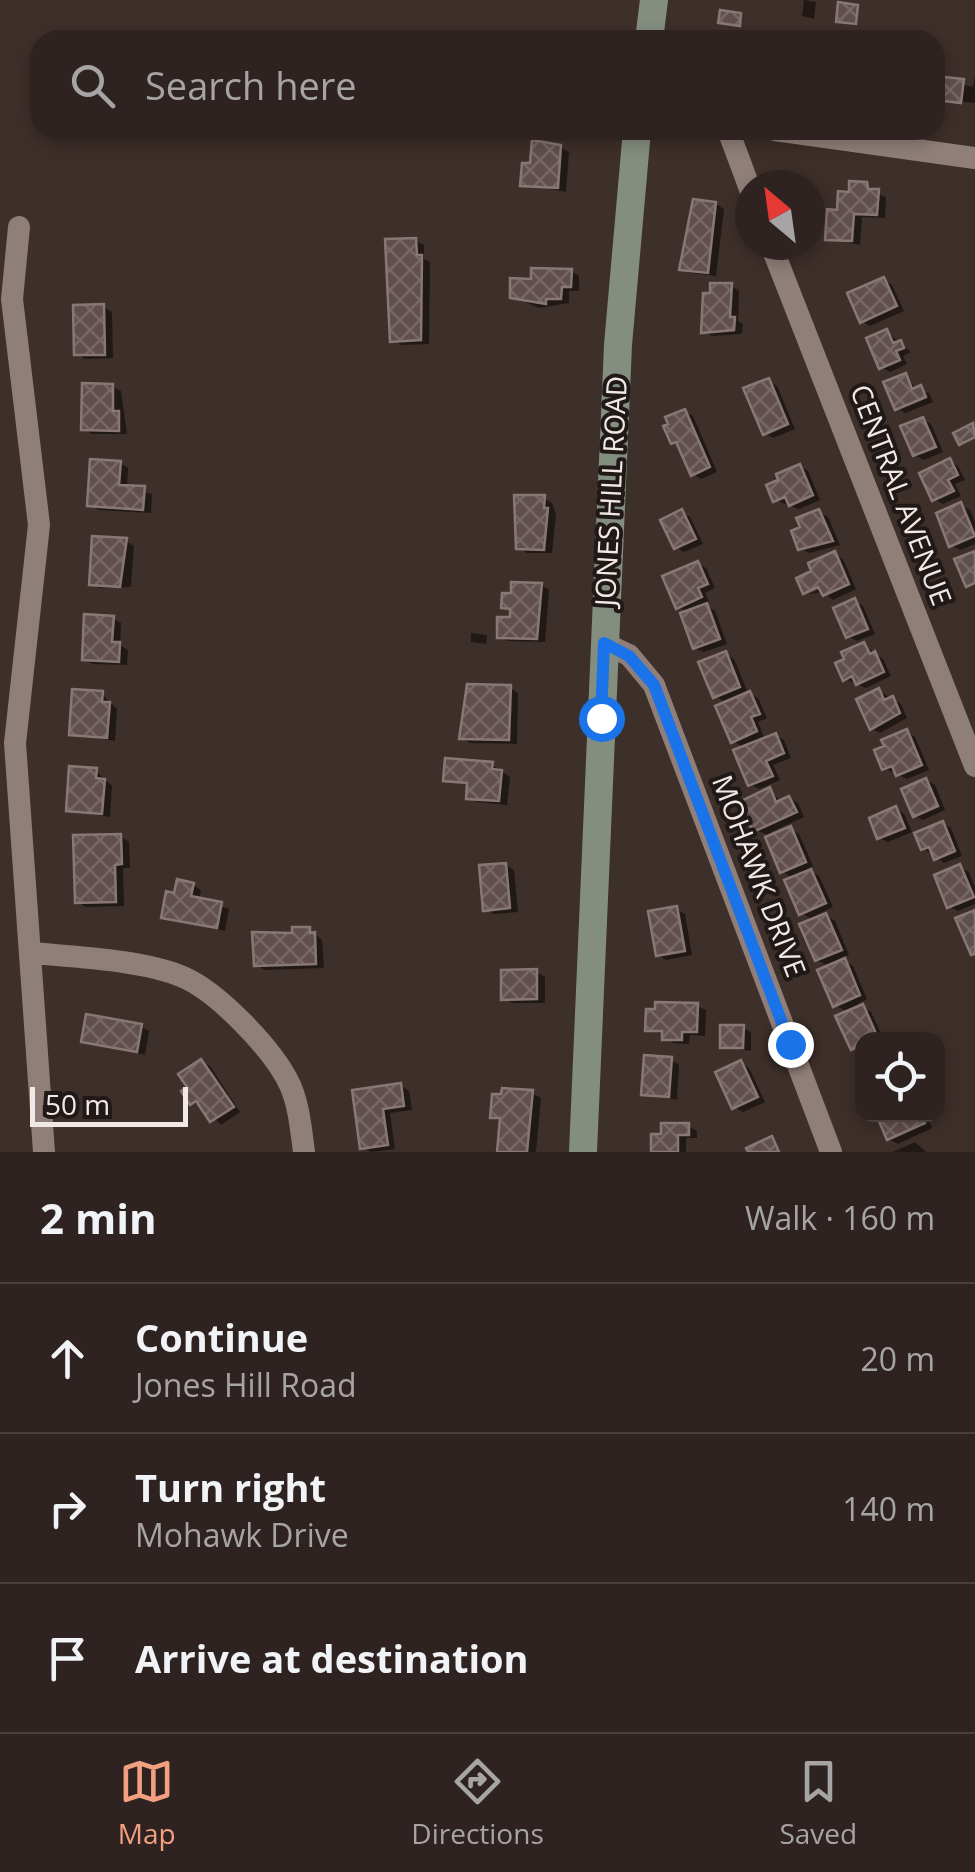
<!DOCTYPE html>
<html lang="en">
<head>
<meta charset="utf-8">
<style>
  :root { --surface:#2e2320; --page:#362b29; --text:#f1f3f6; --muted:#a7a4a5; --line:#49403e; --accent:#f2a080 }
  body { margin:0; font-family:"Open Sans",sans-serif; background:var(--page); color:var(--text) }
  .controls { position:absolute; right:30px; bottom:30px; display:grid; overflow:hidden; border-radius:20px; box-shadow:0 5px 15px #0003 }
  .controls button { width:90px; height:90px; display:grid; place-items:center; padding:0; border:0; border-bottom:2px solid var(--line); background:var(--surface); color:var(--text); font:50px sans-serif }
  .compass { position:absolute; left:735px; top:170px; width:90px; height:90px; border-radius:50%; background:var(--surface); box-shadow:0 5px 15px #0003; rotate:331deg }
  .scale { position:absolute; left:30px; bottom:25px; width:158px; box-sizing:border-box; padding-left:10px; border:5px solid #f2e9e6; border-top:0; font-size:28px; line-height:35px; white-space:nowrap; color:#f2e9e6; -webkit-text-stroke:8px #201917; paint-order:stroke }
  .stop { position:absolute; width:30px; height:30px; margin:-22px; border:8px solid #1a73e8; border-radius:50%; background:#fff }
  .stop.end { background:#1a73e8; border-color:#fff; box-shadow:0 2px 10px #0008 }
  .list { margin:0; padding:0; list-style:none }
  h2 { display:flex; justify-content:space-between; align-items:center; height:130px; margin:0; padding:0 40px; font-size:42px }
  h2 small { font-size:32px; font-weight:400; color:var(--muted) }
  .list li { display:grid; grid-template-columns:65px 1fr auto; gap:30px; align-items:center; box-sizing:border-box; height:150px; padding:0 40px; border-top:2px solid var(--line) }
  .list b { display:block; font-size:38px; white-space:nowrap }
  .list p { margin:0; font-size:32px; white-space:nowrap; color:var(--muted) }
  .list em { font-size:32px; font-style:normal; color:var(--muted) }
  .icon { flex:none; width:55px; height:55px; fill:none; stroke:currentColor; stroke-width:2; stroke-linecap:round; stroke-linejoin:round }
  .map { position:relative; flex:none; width:975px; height:1152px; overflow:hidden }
  .search { position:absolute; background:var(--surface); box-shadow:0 5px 15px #0003; left:30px; right:30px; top:30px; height:110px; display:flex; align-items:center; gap:25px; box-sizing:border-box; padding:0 35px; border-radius:30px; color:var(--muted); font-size:38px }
  .sheet { height:580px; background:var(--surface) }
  nav { display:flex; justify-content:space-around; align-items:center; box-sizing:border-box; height:140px; border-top:2px solid var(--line); background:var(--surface); font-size:28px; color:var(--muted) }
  nav a { display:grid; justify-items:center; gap:5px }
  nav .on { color:var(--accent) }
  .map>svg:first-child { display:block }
  .shadow { fill:#0007 }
  .building { fill:url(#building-cross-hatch); stroke:#897775; stroke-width:2.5 }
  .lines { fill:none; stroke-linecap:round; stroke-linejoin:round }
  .minor { stroke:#907f79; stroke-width:22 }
  .secondary { stroke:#838e80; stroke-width:28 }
  .route { stroke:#1a73e8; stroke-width:12 }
  .labels { text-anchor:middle; stroke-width:8; stroke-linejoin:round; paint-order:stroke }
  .street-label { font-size:28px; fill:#f2e9e6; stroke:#201917 }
</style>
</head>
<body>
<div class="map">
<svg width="975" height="1152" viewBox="0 0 975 1152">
  <defs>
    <pattern id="building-cross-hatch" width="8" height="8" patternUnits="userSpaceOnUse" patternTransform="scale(2.5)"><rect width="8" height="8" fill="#604f4d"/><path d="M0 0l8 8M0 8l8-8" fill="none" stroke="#776867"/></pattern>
  </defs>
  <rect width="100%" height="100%" fill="#3d2f2a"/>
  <path class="shadow" d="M804,0L816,2L814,19L802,16Z
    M540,36L571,39L573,40H540Z
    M975,76V103L935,100V78L973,87Z
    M560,147L569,152L566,192L523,184L532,166Z
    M852,184L886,197L885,218L862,217L860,245L828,238L851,194Z
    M716,204L724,209L716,276L690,273L682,268L686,228L692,229Z
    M415,240L424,245V259L430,262L429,344L401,345L393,340Z
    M571,271L579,276V291H569V303L539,308L513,297L534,281Z
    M884,280L892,285L904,311L870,326L862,321Z
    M731,286L739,291L738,321L743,324L742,334L712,336L704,331L712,296Z
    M104,307L112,312L113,358L85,359L77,354Z
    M887,332L911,352L903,356L907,364L890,372L881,367Z
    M905,376L917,389L929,393L933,402L905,413L897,408Z
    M768,381L777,386L795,429L773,438L765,433Z
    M112,386L121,391L127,434H92L84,429Z
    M685,412L693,416L717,472L701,479L693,474L681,447L673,442L671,425Z
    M922,419L931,424L943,452L924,460L915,455Z
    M950,461L958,466L965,480L955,484L961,496L943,504L934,499Z
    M120,463L128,468L127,488L152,494L151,513L99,510L90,505Z
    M800,466L808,471L820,500L799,509L775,500Z
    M544,498L552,503L556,515L552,553H527L519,548Z
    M961,505L970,510L975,522V544L960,550L951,545Z
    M682,512L690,517L703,544L684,552L676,547Z
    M819,512L828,517L840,545L809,553L800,548Z
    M126,541L134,546L131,587L99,588L91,583Z
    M834,554L843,559L856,589L833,600L824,592L809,594L831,584L805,592L815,572Z
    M698,564L706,568L715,588L705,593L709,602L704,604L715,611L727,644L704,652L695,648L688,612L678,607Z
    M541,585L549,590L545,642L508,641L499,636L512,620V612L504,607Z
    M854,601L863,606L875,634L857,641L848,636Z
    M113,618L121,623L120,645L128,650L127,665L93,664L84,659Z
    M471,633L487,635L486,644L471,642Z
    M864,645L883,659L891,676L866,688L845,679Z
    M726,654L734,659L748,693L758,698L767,718L758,722L765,740L776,735L784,740L791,758L773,765L780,780L759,789L750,784L745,748L733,741L727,703L715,696Z
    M510,688L518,693L517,744L470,743L462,738Z
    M879,691L901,704L907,718L880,733L872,729Z
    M102,694L117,709L115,741L72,734Z
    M907,732L915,737L929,770L907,779L884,768Z
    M492,765L510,777L507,805L477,802L469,797L470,786L446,779Z
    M96,771L112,786L110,817L68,810Z
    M926,780L935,785L945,810L923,820L915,815Z
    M770,790L781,802L789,798L798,803L804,817L771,832L773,836L790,829L799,834L813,866L807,869L819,876L833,907L810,918L801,913L794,879L782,871L766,834L755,830Z
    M896,809L904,814L912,832L888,842L879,838Z
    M943,823L951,828L962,856L944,863L923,848Z
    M121,837L129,842L130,868H123L124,906L86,907L77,902Z
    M506,865L514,870L518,912L494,914L486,909Z
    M960,867L969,872L975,887V904L958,911L949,906Z
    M193,885L201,890L199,900L229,909L225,931L164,916L176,896Z
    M676,909L685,914L692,955L666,960L658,955Z
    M826,916L835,921L849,955L840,958L853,966L867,999L858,1004L871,1012L884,1040H862V1054L853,1048L849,1013L835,1005L830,967L817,960Z
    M309,929L322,940L324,968L265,970L256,965Z
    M536,972L545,977V1003H512L504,998Z
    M697,1006L706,1010L705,1036L690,1035L689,1044L673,1043L665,1034L647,1029Z
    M141,1027L149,1031L145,1055L84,1040Z
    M743,1028L751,1032V1051L722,1046Z
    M862,1057V1075L856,1060Z
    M671,1060L679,1065L677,1100L643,1093Z
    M202,1062L210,1066L240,1112L221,1125L203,1106L192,1103L190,1088Z
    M741,1063L749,1068L765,1102L743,1112L734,1107Z
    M401,1086L409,1091L412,1110L390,1113L395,1149L371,1152L362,1147L355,1092Z
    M532,1093L541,1098L536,1152H499L502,1122L492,1116Z
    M878,1114H926L932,1128L898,1144L889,1139Z
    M688,1126L697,1131V1138H686V1152H654Z
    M915,1142L926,1152H893Z"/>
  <path class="building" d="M838,2L858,5L856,24L836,22Z
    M720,10L741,13L740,26L718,23Z
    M935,76L964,79L961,103L935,100Z
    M532,140L561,145L558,188L520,186L522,163H530Z
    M849,181L867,182L868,189H879L877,215L854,214L852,241L825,240L827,209L837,210L838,191L849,192Z
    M693,199L716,202L708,273L679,270Z
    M416,238L417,255H422L421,340L390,342L385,239Z
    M531,268L572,269L571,287H562L561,299H546V304L510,298V278L531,279Z
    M884,277L897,306L860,323L847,293Z
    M710,283H732L730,317H735L734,330L701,333L703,293H710Z
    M104,304L105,355H74L73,305Z
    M887,329L893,343L901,340L904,348L896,351L900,360L879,369L866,338Z
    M906,373L912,389L921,385L926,397L895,410L883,382Z
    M769,378L788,424L763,435L743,388Z
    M82,383L113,384V411H119V431L81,430Z
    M685,409L710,467L691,476L676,442L671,444L663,426L668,424L665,417Z
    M923,417L936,447L913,456L900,426Z
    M973,423L975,437L959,445L953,433Z
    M950,458L958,475L948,480L954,491L932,501L919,473Z
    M90,459L121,461L119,485L145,486L143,510L87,506Z
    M800,464L813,495L789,506L785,497L773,502L766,485L778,480L776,474Z
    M514,495H545L544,508H548L544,550L516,549Z
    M961,502L975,536L949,547L936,513Z
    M682,509L696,539L674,549L660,520Z
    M819,509L833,541L798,550L791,531L800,527L796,518Z
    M92,536L127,538L120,587L89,585Z
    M835,551L849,584L823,596L818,587L803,594L796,578L811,571L808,563Z
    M975,551V583L966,587L954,559Z
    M698,561L708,584L698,588L702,597L676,609L662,576Z
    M511,582L542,583L537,639L497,638V617H510V609L501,608L502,593H511Z
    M855,598L868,629L846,638L833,608Z
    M707,603L720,639L693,649L680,613Z
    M84,614L114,616L112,642H120L119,662L82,660Z
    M864,642L870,654L875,651L884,672L856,685L852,676L843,681L835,663L844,659L841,652Z
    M726,651L740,687L713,698L698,662Z
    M467,684L511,685L509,740L459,739Z
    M879,688L884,700L893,696L900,713L870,730L856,699Z
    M72,689L103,691L102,702H110L107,738L69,735Z
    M750,691L760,714L751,717L757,731L731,743L715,706Z
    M907,729L922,765L896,776L892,766L882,770L874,750L884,746L881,740Z
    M776,733L784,753L766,761L773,776L748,786L733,750Z
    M445,758L493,762L492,769L502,770L499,801L466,799L467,783L443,781Z
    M69,766L97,768L96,778L105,779L102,814L66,811Z
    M926,778L938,806L913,817L901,789Z
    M770,787L776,802L789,796L797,812L753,832L739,802Z
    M896,806L905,828L877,839L869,818Z
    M943,821L955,851L934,860L929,847L921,850L914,833Z
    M791,826L806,862L780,873L765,837Z
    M121,834L122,864L115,865L116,902L75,903L73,835Z
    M506,863L510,908L483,911L479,865Z
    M960,864L974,897L947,908L934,875Z
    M811,869L826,903L799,915L784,880Z
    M177,879L194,883L191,896L222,902L217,928L161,918L166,891L174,893Z
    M677,906L685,951L656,956L648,911Z
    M975,910V954L971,955L955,918Z
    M826,913L842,950L815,961L799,924Z
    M292,927H310V933L315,932L316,964L254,966L252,932L292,933Z
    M845,958L860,995L833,1007L817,970Z
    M537,969V999L501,1000V970Z
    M655,1002L698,1003L697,1032H682V1040H662V1031H645L646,1009H655Z
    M863,1004L878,1038L862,1040V1045L851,1050L835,1016Z
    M86,1014L142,1024L137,1052L81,1042Z
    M720,1025H744L743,1048H720Z
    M644,1055L672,1057L669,1097L641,1095Z
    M201,1059L234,1107L210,1122L196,1101L190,1105L181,1091L187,1087L178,1074Z
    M741,1060L758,1097L732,1109L715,1072Z
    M401,1083L404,1106L383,1109L388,1145L360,1149L352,1090Z
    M502,1088L533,1090L527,1152H497L500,1118H490L492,1094H501Z
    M876,1114H921L925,1123L887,1140Z
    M661,1123H689V1135H678V1152H651V1134H661Z
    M772,1136L779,1152H748L746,1148Z"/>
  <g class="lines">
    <path class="minor" d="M728,130L750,189
      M775,130L975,158
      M19,227L12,299L39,525L15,743L44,1152
      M771,245L975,766
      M603,643L629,655L654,685L831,1152
      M32,953C75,957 144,960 183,977C218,992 274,1050 290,1085C299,1105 301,1130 304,1152"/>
    <path class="secondary" d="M649,40L654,0
      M583,1152L618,345L637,130"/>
  </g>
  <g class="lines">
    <path class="route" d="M601,718L604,643L629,656L654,685L790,1044"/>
  </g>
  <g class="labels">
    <g class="street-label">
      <text transform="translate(611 491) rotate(-87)" y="10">JONES HILL ROAD</text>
      <text transform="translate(901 495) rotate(69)" y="10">CENTRAL AVENUE</text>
      <text transform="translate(759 876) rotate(69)" y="10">MOHAWK DRIVE</text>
    </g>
  </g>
</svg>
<div class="controls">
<button><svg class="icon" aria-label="locate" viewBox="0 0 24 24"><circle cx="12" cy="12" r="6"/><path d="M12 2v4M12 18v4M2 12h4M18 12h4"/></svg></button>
</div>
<svg class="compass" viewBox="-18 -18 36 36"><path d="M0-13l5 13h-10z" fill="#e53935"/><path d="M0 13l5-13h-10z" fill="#a7a4a5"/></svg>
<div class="scale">50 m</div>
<div class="stop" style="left:601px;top:718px"></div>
<div class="stop end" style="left:790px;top:1044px"></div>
<div class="search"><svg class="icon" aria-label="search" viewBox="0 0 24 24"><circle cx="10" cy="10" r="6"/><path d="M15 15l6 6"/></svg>Search here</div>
</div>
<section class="sheet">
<h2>2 min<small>Walk · 160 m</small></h2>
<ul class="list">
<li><svg class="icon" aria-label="ahead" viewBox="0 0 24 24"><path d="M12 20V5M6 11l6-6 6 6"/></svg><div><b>Continue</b><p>Jones Hill Road</p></div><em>20 m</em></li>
<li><svg class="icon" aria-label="right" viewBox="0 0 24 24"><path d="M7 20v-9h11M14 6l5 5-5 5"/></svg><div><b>Turn right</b><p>Mohawk Drive</p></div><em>140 m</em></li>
<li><svg class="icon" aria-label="arrive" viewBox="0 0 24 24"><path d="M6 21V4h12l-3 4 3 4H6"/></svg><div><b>Arrive at destination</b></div></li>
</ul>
</section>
<nav>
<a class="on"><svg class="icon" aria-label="map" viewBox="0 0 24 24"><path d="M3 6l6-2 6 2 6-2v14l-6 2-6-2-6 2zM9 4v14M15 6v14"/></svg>Map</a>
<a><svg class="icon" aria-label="directions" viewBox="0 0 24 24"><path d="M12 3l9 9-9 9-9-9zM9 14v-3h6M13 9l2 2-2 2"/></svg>Directions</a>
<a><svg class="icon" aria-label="saved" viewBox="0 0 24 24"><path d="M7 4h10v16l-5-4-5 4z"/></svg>Saved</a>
</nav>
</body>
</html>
